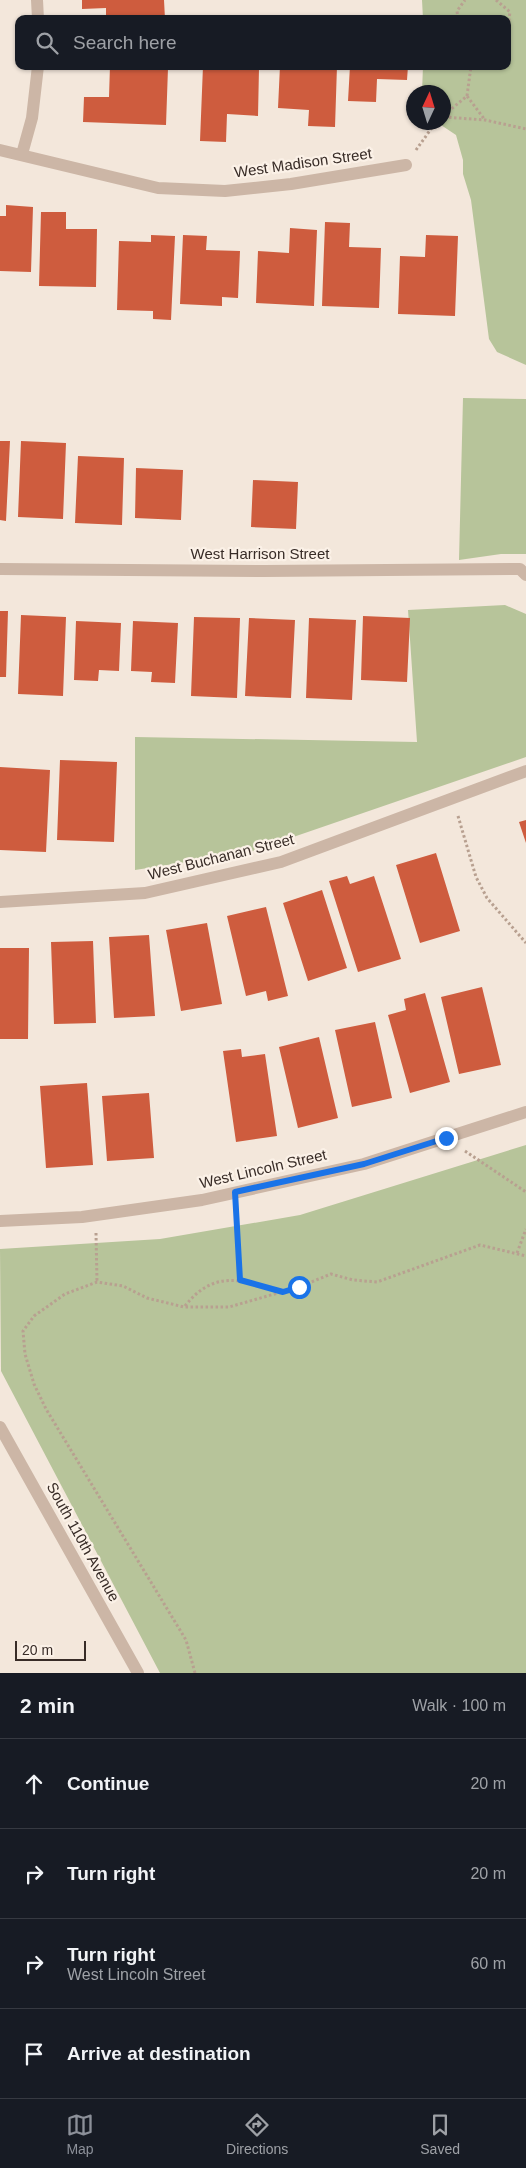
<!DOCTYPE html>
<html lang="en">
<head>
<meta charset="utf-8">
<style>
  :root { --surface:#171b24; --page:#242831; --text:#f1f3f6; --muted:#9ea1a6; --line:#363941; --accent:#8c9099 }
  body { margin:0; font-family:Helvetica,sans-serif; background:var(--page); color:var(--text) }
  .compass { position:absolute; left:406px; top:85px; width:45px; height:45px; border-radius:50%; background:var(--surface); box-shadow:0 1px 4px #0004; rotate:4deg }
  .scale { position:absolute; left:15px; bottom:12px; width:71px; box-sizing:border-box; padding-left:5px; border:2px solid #382c27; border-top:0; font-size:14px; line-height:18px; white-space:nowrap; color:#382c27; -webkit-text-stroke:4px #fbf1e7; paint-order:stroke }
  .stop { position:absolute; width:15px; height:15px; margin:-11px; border:4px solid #1a73e8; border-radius:50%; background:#fff }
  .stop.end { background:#1a73e8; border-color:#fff; box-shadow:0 1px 5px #0008 }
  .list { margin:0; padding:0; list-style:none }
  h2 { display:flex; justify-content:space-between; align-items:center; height:65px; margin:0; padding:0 20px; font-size:21px }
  h2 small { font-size:16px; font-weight:400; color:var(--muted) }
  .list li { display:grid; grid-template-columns:32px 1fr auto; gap:15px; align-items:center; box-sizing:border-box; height:90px; padding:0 20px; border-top:1px solid var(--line) }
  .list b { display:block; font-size:19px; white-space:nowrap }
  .list p { margin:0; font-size:16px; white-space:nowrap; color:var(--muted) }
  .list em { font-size:16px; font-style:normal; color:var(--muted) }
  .icon { flex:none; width:28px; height:28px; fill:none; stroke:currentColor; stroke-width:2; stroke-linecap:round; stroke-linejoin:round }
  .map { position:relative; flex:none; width:526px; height:1673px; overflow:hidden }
  .search { position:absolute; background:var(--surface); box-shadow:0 1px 4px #0004; left:15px; right:15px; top:15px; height:55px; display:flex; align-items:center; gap:12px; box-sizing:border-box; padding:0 18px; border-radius:10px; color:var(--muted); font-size:19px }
  .sheet { height:425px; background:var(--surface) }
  nav { display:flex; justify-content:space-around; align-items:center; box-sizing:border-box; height:70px; border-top:1px solid var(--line); background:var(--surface); font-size:14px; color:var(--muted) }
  nav a { display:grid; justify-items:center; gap:2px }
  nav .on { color:var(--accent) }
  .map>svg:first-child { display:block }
  .green { fill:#b7c49a }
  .building { fill:#ce5c3e }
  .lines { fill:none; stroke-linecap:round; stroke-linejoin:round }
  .path { stroke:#b8a090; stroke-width:3; stroke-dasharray:2.5 2.5; stroke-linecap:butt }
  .minor { stroke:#ccb6a6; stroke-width:12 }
  .route { stroke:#1a73e8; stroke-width:6 }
  .labels { text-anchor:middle; stroke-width:4.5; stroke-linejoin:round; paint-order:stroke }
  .street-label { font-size:15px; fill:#382c27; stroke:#fbf1e7 }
</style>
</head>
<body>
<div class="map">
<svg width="526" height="1673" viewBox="0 0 526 1673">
  <rect width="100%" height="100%" fill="#f3e7db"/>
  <path class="green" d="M422,0H526V365L497,352L489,339L471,200L463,174V160L456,135L438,123L444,122V92H422L423,66H507V19H423Z
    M463,398L526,399V554H501L459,560Z
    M505,605L526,614V757L250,852L135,870V737L417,742L408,610Z
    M526,1145V1673H160L1,1371L0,1249L160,1239L300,1215Z"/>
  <path class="building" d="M82,0H164L165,19H106V8L82,9Z
    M110,66L168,68L166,125L83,122L84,97H109Z
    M203,66L259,68L258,116L227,114L226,142L200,141Z
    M280,66H337L335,127L308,126L309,110L278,108Z
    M350,66H408L407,80L377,79L376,102L348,101Z
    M6,205L33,207L31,272L0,271V216H6Z
    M41,212H66V229H97L96,287L39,286Z
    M325,222L350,223L349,247L381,248L379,308L322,306Z
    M290,228L317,230L314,306L256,303L258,251L289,253Z
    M151,235L175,236L171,320L153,319V311L117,310L119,241L151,242Z
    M183,235L207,236L206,250L240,251L238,298L222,297V306L180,304Z
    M426,235L458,236L455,316L398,314L400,256L425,257Z
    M0,441H10L6,521L0,520Z
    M21,441L66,443L63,519L18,517Z
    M78,456L124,458L122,525L75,523Z
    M136,468L183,470L181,520L135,518Z
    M253,480L298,482L296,529L251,527Z
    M0,611H8L6,677H0Z
    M21,615L66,617L63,696L18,694Z
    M363,616L410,618L407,682L361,680Z
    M194,617L240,618L237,698L191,696Z
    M249,618L295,620L291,698L245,696Z
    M309,618L356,620L352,700L306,698Z
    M76,621L121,623L119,671L99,670L98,681L74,680Z
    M133,621L178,623L175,683L151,682L152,672L131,671Z
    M60,760L117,762L114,842L57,840Z
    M0,767L50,770L46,852L0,850Z
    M526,820V843L519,822Z
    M436,853L460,931L420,943L396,865Z
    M347,876L350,884L374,876L401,959L358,972L329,881Z
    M322,890L347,968L308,981L283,903Z
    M266,907L288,996L268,1001L266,991L246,996L227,916Z
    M207,923L222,1004L181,1011L166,930Z
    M149,935L155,1016L114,1018L109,937Z
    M93,941L96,1023L54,1024L51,942Z
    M0,948H29L28,1039H0Z
    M482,987L501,1065L459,1074L441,997Z
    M425,993L450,1082L410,1093L388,1015L406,1010L404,999Z
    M375,1022L392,1098L352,1107L335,1030Z
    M319,1037L338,1118L298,1128L279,1047Z
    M241,1049L242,1057L265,1054L277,1136L236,1142L223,1051Z
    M87,1083L93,1165L46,1168L40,1086Z
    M149,1093L154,1158L107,1161L102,1096Z"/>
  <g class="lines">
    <path class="path" d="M496,0L510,12L507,35
      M458,19L457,11L465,0
      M467,96L471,66
      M444,115L467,96L485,120
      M444,117L485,120L526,129
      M416,150L436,122
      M458,816L476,877L487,898L526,943
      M465,1151L526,1192
      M236,1210L240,1280
      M96,1233L97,1282
      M517,1253L526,1229
      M185,1306C214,1269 242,1280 282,1291
      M195,1673L186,1640L46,1409L34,1384L25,1354L23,1331L34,1316L65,1294L97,1282L123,1286L147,1298L184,1307H229L299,1287L331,1274L353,1280L377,1282L480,1245L526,1256"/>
    <path class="minor" d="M37,0L38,19
      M0,150L158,188L225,191L291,184L406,165
      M22,154L32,118L38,66
      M0,569L264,571L520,569L526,575
      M0,902L145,893L281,862L526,771
      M0,1221L82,1217L202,1200L364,1164L526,1112
      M0,1427L138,1673"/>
  </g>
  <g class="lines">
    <path class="route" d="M299,1287L283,1292L240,1280L235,1192L364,1164L446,1138"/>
  </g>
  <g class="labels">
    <g class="street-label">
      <text transform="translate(303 163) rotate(-8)" y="5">West Madison Street</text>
      <text x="260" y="559">West Harrison Street</text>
      <text transform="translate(221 857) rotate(-14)" y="5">West Buchanan Street</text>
      <text transform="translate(263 1169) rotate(-13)" y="5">West Lincoln Street</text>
      <text transform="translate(83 1542) rotate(61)" y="5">South 110th Avenue</text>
    </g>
  </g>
</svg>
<svg class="compass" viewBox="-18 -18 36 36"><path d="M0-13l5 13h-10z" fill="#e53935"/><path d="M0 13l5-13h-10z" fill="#9ea1a6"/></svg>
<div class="scale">20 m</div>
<div class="stop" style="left:299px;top:1287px"></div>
<div class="stop end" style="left:446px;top:1138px"></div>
<div class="search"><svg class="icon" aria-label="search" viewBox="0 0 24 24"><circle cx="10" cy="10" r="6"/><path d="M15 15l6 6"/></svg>Search here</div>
</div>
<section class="sheet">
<h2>2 min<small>Walk · 100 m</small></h2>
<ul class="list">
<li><svg class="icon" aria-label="ahead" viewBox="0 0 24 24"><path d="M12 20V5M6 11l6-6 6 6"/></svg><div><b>Continue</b></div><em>20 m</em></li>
<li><svg class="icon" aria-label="right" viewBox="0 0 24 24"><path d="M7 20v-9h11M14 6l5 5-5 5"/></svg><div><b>Turn right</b></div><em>20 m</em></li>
<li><svg class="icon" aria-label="right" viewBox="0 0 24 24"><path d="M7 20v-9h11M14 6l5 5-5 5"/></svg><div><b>Turn right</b><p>West Lincoln Street</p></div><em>60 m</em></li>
<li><svg class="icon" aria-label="arrive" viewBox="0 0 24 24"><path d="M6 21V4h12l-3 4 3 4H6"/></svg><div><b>Arrive at destination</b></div></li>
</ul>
</section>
<nav>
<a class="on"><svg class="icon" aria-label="map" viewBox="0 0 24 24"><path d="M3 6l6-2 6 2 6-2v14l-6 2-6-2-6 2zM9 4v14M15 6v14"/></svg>Map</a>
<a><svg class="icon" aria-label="directions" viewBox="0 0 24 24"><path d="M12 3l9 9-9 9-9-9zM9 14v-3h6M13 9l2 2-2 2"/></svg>Directions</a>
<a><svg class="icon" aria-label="saved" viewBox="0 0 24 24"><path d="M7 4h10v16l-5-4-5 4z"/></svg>Saved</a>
</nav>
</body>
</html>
